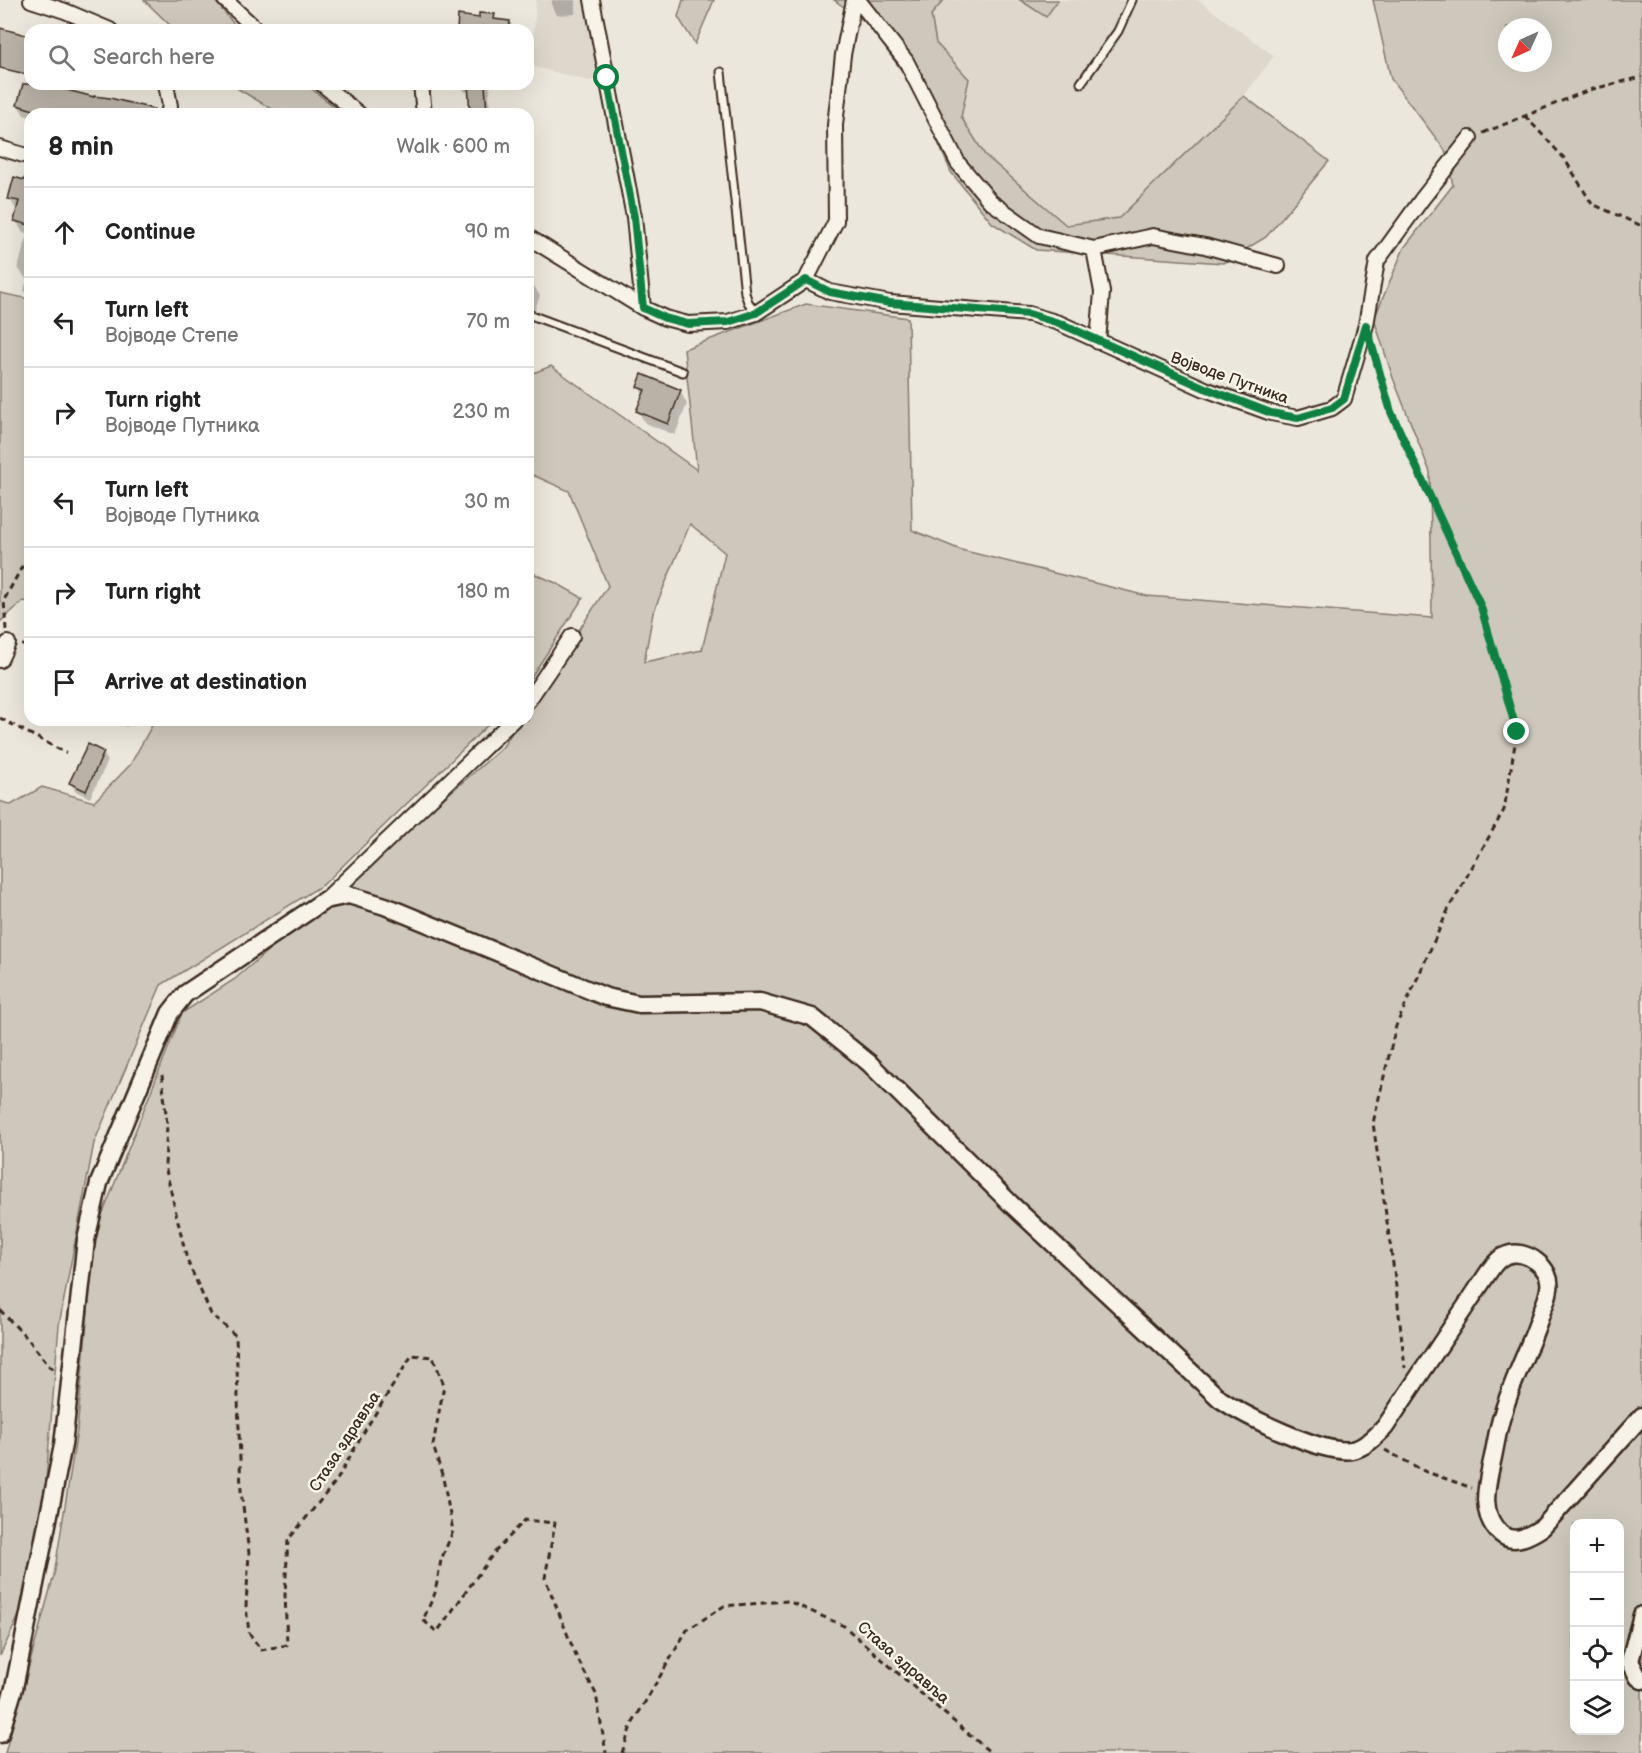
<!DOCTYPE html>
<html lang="en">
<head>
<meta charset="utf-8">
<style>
  :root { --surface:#fff; --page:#f2f2f2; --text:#222; --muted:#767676; --line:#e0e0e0 }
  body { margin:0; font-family:"Balsamiq Sans",sans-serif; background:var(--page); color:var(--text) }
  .controls { position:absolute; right:18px; bottom:18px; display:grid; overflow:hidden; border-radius:12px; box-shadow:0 6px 24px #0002 }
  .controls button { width:54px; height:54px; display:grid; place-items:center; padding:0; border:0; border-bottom:2px solid var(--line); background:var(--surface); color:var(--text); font:30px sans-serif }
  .compass { position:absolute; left:1498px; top:18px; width:54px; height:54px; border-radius:50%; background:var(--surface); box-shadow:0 6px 24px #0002; rotate:225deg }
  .stop { position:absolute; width:18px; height:18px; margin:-14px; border:4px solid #0b8043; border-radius:50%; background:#fff }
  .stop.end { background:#0b8043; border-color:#fff; box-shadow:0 2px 6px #0008 }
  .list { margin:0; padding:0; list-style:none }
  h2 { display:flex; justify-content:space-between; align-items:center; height:78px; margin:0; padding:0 24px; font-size:26px }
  h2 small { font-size:20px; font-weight:400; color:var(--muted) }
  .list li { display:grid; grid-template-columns:39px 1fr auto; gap:18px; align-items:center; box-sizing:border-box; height:90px; padding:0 24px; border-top:2px solid var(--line) }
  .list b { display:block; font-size:22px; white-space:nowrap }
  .list p { margin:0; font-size:20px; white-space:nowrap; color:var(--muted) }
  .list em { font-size:20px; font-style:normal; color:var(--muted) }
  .icon { flex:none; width:33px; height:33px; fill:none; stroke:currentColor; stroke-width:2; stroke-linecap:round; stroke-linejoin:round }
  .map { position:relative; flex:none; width:1642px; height:1753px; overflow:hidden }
  .search { position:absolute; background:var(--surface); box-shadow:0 6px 24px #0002; left:24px; top:24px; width:510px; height:66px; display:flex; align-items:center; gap:15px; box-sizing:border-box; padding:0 21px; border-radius:18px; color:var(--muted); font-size:22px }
  .panel { position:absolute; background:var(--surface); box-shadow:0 6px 24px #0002; left:24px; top:108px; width:510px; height:618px; border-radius:18px }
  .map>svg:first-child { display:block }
  .built { fill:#ddd7cc }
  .green { fill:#cec8bc; stroke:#84796d; stroke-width:1.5; fill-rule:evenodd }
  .shadow { fill:#0003 }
  .building { fill:#bab2a7; stroke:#3b2a1e; stroke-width:1.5 }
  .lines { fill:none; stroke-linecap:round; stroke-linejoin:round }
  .service-casing { stroke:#3b2a1e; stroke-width:11 }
  .minor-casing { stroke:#3b2a1e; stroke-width:18 }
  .tertiary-casing { stroke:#3b2a1e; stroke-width:21 }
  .path { stroke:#3b2a1e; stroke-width:3; stroke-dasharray:6 4.5; stroke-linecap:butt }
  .service { stroke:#f7f3e8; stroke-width:7 }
  .minor { stroke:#f7f3e8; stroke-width:14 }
  .tertiary { stroke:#f7f3e8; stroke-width:16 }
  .route { stroke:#0b8043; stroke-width:8 }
  .labels { text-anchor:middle; stroke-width:5; stroke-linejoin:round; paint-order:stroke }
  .street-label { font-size:16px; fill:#3b2a1e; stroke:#f7f3e8 }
</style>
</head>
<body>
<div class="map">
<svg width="1642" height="1753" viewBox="0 0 1642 1753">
  <rect width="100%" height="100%" fill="#ece7dc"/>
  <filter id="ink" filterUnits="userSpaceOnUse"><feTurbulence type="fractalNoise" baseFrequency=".0167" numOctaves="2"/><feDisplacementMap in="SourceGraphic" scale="12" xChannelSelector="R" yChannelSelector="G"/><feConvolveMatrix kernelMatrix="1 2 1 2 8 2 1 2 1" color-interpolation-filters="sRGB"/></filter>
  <g filter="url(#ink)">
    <path class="built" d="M536,0H597L611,77L589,81L531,66Z
      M944,0H1020L1046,16L1058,0H1198L1274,56L1244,96L1119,218L1066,225L985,155L961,117L969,79L936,43L931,15Z"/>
    <path class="green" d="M144,0H214L239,30H175Z
      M683,0H714L695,44L678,17Z
      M834,0H944L931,15L936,43L969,79L961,117L985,155L1066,225L1119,218L1244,96L1329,161L1266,237L1223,263L1036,250L992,223L951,172L915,89L868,24Z
      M1020,0H1058L1046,17Z
      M1373,0H1642V1753H5L54,1575L77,1431L95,1233L182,1013L235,979L502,748L520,720H528V708L608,586L569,491L528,473V375L551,366L697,470L684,349L806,304L908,318L912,530L961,550L1147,596L1432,618L1430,472L1393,378L1374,319L1404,248L1453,185L1445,150L1391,79ZM1507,27H1543V63H1507ZM690,524L725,553L702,650L644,662L653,613ZM1574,1524H1620V1730H1574Z
      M230,84H305L344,114H280Z
      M0,293L30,299V602L23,601L0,622Z
      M528,571L556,583L583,598L528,682Z
      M155,720H493L324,884L161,985L94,1143L59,1325L38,1575L0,1656V801L11,805L42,787L94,802L130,765Z"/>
    <path class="shadow" d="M552,0H575V14L557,15L552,7Z
      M67,84H93L91,91Z
      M460,84H490V93H489L490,114H472L470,92H465Z
      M75,93L110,100L149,114H30V117L24,115L18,105Z
      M30,183V300L24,290L27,280L18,268L27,234L23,233L16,221L17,211L10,199Z
      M528,282L533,284L540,296L533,314L528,312Z
      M639,387L680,391L687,404L675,435L645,423L638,411L644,396Z
      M111,720H129L127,727Z
      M103,753L108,761L90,798L75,791L71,783Z"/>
    <path class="building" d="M479,13L495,14L494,19L510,21L509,30H457L458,15L479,18Z
      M0,28L30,36V75L0,68Z
      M23,84H44L94,97V96L110,98L154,109L153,114H47L17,105Z
      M468,84H485L487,114H470Z
      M14,177L24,180L25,177L30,178V225L14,221L19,201L8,199Z
      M642,374L681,390L668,424L636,411L645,390L637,387Z
      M88,744L104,752L86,791L69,783Z"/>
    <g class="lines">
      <defs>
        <path id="service" d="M721,72L745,293L748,302L756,313
          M1081,83L1118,31L1132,0
          M528,314L683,372"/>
        <path id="minor" d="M31,0L65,11L110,30
          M225,0L257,30
          M592,0L634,217L643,308
          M858,0L906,61L958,163L991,202L1039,236L1094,249L1153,236L1205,246L1278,266
          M166,84L170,106L168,114
          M322,84L359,114
          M421,84L424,114
          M0,148L30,157
          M528,237L643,308L665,318L688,324L728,322L756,313L806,280L836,221L835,125L843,55L854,0
          M1094,249L1102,292L1098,342
          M806,280L830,292L890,303L1029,314L1059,323L1205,389L1271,413L1298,418L1332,408L1344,399L1366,325L1377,261L1422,199L1470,138
          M0,660L8,643
          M528,701L572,636
          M325,900L513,720"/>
        <path id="tertiary" d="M1642,1615L1630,1661L1638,1677L1642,1680
          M0,1734L14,1688L63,1445L86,1240L99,1183L170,1013L185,994L325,900L349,895L385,906L606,997L639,1004L760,1002L812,1017L869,1063L1011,1204L1220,1399C1245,1416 1323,1455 1352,1450C1366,1447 1375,1437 1385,1427L1490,1270C1494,1264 1500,1257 1507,1255C1526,1248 1553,1268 1549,1289C1548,1296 1545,1304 1542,1311C1531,1346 1513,1378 1503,1413C1498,1427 1496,1443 1493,1457C1487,1484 1478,1514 1501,1534C1514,1545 1531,1535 1543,1527L1642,1416"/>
      </defs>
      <use href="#service" class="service-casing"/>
      <use href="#minor" class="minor-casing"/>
      <use href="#tertiary" class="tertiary-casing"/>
      <path class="path" d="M1525,116L1564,158L1592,204L1642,226
        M1483,133L1589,90L1642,77
        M1374,353L1391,412L1481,607L1517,732L1504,810L1448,910L1396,1026L1373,1123L1395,1278L1405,1368
        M6,630L4,600L30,552
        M22,645L30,646
        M0,718L66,753
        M162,1075L167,1124L165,1166L187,1260L211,1314L236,1336L241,1491L249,1553L246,1606L249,1633L261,1650L287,1645L285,1594L288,1540L337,1480L362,1435L412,1355L433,1357L444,1385L433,1445L443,1478L453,1531L441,1560L435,1593L423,1620L437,1632L493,1554L525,1520L555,1523L545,1578L576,1656L596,1694L606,1753
        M0,1310L29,1340L49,1366L56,1370
        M1385,1450L1424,1471L1472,1488
        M622,1753L631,1726L687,1630L724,1606L788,1601L844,1626L924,1696L991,1753"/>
      <use href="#service" class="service"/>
      <use href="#minor" class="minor"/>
      <use href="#tertiary" class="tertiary"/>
    </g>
  </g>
  <g class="lines" filter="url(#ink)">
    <path class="route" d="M607,78L634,217L643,308L665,318L688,324L728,322L756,313L806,280L830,292L890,303L1029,314L1059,323L1205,388L1271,413L1298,418L1332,408L1344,399L1366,325L1391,412L1481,607L1517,732"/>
  </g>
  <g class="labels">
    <g class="street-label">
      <text transform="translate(1230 377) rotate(20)" y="6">Војводе Путника</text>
      <text transform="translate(344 1441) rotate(-57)" y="6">Стаза здравља</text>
      <text transform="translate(904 1662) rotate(41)" y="6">Стаза здравља</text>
    </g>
  </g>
</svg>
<div class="controls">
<button>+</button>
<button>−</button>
<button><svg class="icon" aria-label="locate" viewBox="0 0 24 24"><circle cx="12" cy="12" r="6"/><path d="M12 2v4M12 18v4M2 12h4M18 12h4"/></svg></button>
<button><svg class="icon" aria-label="layers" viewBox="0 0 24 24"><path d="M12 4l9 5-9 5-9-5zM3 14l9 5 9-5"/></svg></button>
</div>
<svg class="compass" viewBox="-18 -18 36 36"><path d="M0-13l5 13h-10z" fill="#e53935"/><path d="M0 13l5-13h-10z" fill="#767676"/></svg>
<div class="stop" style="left:607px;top:78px"></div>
<div class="stop end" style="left:1517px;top:732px"></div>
<div class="search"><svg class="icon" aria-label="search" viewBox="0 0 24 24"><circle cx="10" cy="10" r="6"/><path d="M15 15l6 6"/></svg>Search here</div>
<section class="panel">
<h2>8 min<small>Walk · 600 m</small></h2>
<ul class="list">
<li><svg class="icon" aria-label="ahead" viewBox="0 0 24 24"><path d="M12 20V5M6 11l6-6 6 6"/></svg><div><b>Continue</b></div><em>90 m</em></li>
<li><svg class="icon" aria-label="left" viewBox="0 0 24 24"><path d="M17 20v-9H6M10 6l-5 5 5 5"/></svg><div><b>Turn left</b><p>Војводе Степе</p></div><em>70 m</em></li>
<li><svg class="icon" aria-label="right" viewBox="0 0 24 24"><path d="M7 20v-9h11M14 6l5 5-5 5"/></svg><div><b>Turn right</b><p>Војводе Путника</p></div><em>230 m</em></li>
<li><svg class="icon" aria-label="left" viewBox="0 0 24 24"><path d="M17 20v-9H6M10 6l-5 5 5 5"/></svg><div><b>Turn left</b><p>Војводе Путника</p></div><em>30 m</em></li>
<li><svg class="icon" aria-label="right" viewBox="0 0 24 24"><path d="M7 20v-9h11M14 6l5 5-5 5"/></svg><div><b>Turn right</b></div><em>180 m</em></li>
<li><svg class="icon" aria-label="arrive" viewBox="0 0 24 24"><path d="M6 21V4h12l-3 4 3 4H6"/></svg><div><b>Arrive at destination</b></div></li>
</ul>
</section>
</div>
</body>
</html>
